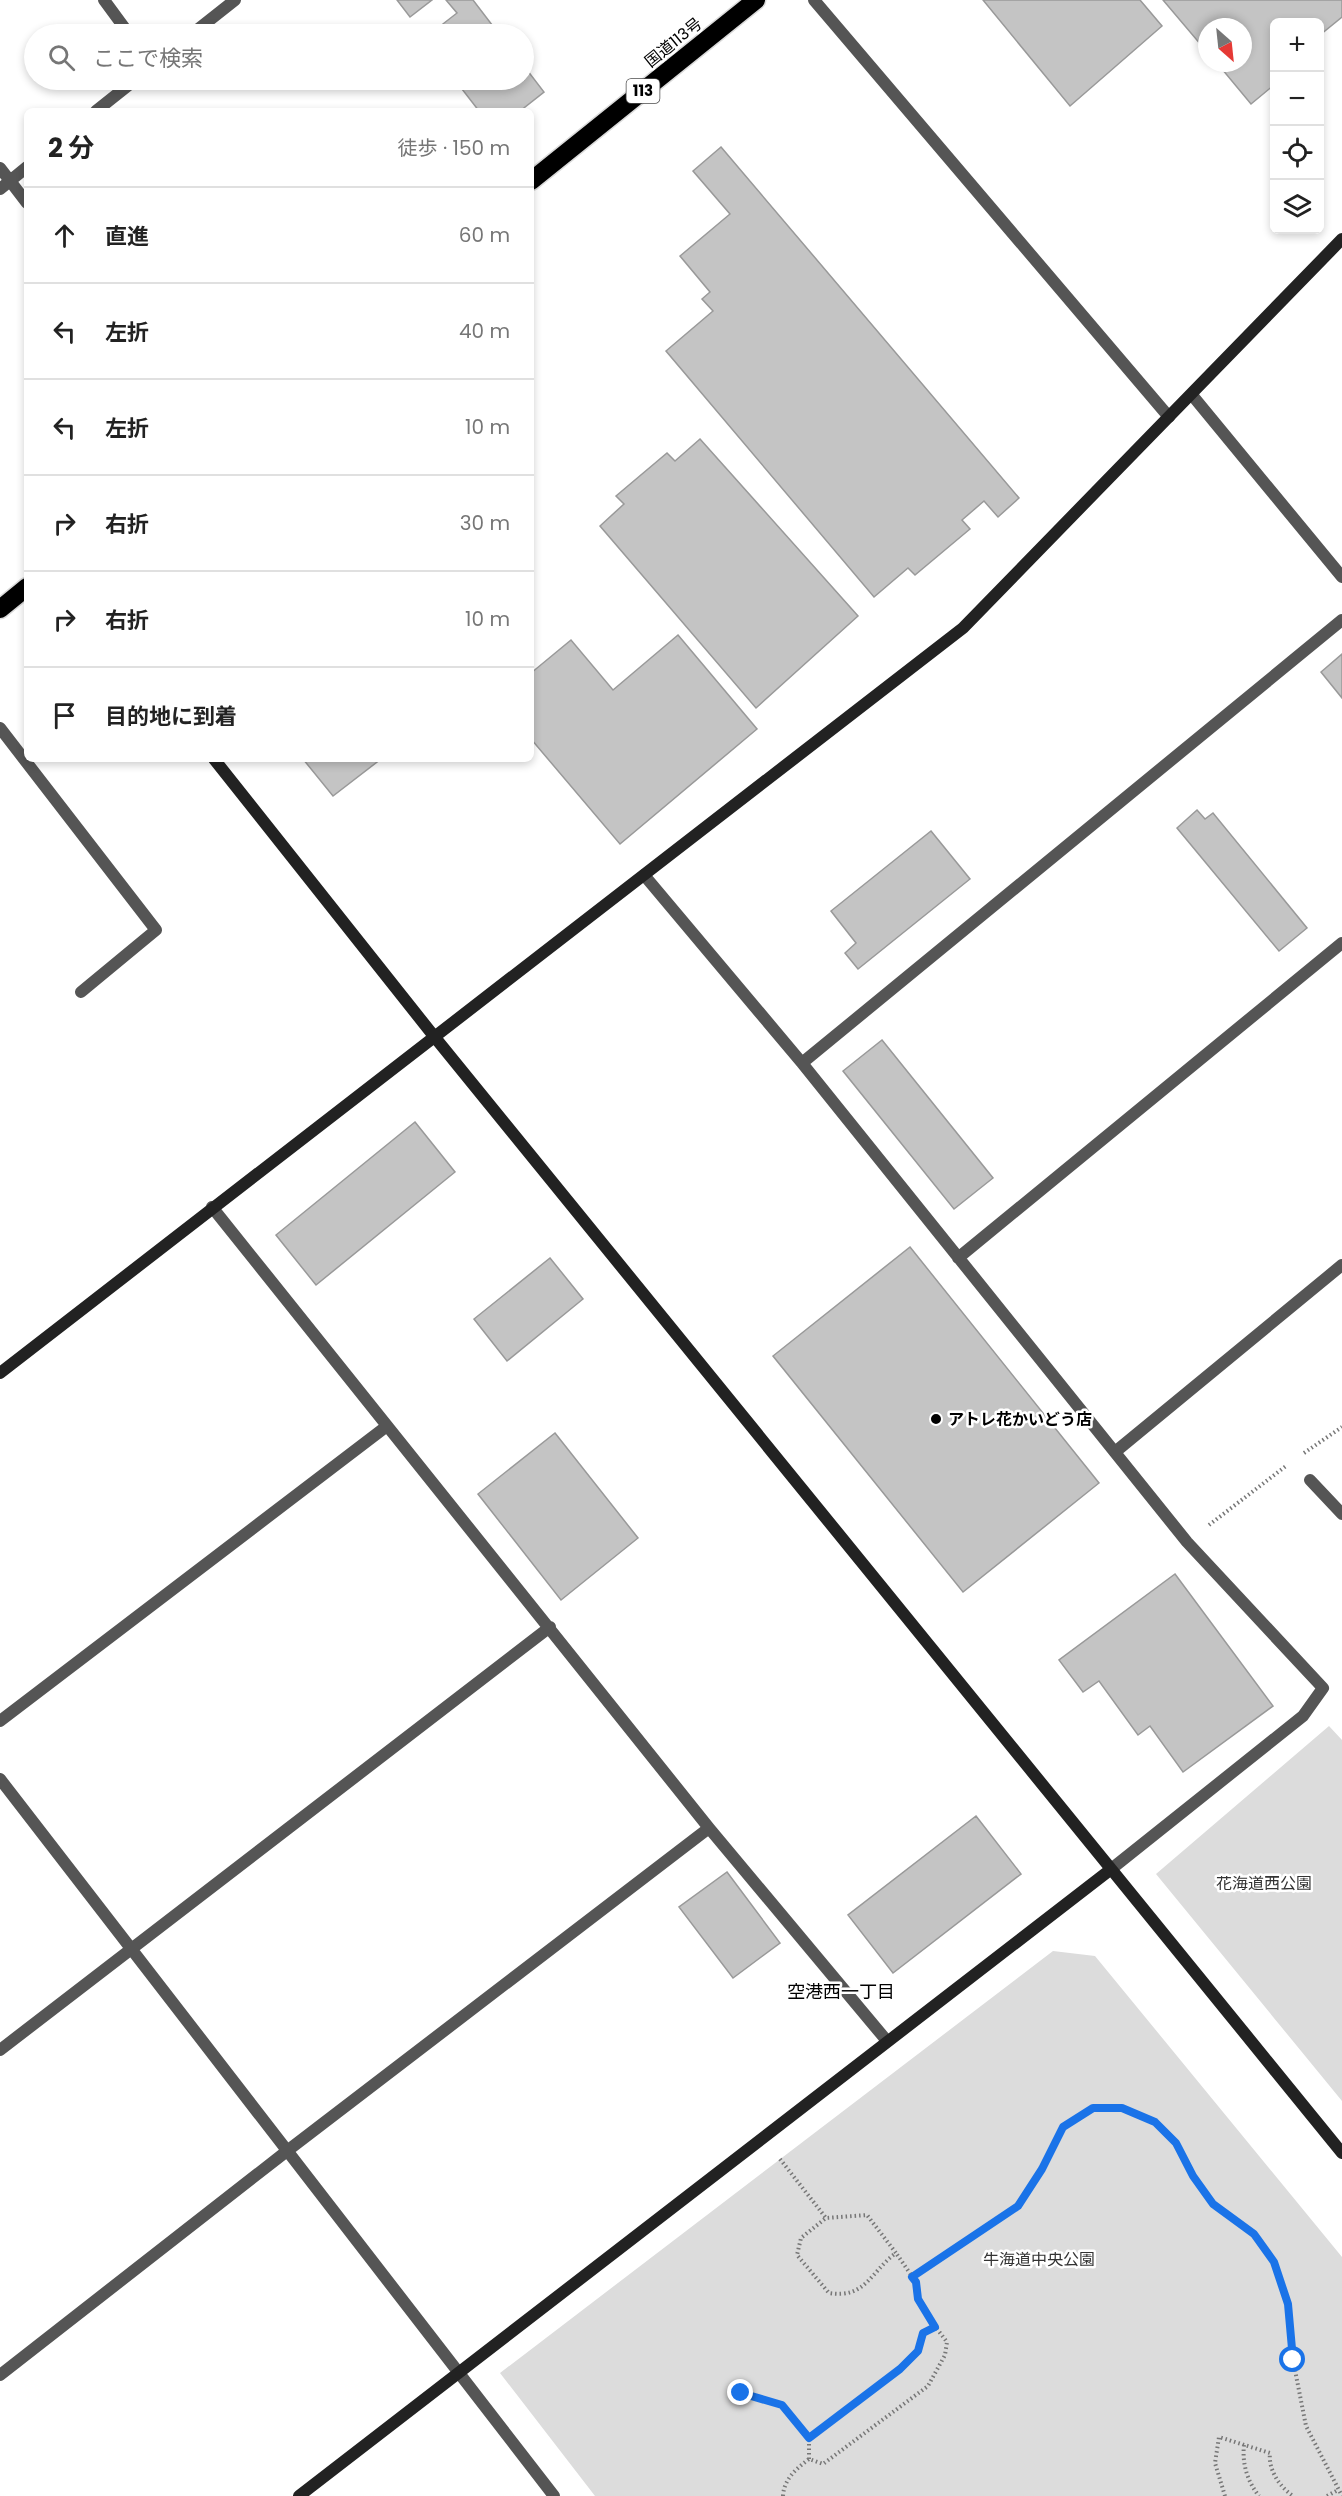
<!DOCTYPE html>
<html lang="ja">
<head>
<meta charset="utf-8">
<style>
  :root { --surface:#fff; --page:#f6f6f6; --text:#222; --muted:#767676; --line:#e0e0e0 }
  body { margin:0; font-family:Poppins,"Noto Sans JP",sans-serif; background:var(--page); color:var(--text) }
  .controls { position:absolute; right:18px; top:18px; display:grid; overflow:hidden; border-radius:9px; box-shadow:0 3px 9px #0003 }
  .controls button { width:54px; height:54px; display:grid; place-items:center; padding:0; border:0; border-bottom:2px solid var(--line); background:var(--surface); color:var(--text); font:30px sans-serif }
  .compass { position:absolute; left:1198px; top:18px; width:54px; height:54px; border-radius:50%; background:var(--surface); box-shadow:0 3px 9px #0003; rotate:153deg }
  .stop { position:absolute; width:18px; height:18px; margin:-14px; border:4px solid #1a73e8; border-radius:50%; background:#fff }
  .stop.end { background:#1a73e8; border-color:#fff; box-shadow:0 2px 6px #0008 }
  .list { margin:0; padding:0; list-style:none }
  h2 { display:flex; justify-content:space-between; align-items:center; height:78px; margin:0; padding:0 24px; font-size:26px }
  h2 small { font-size:20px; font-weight:400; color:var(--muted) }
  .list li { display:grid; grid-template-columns:39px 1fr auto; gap:18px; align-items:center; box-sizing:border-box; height:96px; padding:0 24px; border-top:2px solid var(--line) }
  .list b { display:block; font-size:22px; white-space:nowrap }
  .list em { font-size:20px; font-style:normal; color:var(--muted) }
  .icon { flex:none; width:33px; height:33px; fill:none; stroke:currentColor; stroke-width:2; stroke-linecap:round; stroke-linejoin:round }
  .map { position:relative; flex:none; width:1342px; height:2496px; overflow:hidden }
  .search { position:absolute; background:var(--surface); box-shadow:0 3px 9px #0003; left:24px; top:24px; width:510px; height:66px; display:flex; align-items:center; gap:15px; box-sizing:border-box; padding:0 21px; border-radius:33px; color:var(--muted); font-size:22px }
  .panel { position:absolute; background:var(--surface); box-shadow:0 3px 9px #0003; left:24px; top:108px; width:510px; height:654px; border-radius:9px }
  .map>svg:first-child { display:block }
  .green { fill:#dcdcdc }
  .building { fill:#c4c4c4; stroke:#999; stroke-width:1.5 }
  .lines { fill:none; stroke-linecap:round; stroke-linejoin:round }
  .highway-casing { stroke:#dbdbdb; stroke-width:21 }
  .path { stroke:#777; stroke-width:4; stroke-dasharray:1.5 3; stroke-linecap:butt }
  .street { stroke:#555; stroke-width:12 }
  .secondary { stroke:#222; stroke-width:12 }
  .highway { stroke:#000; stroke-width:18 }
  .route { stroke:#1a73e8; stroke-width:8 }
  .poi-dot { fill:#000; stroke:#fff; stroke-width:2 }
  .labels { text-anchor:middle; stroke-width:5; stroke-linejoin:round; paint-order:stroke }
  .shield { fill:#fff; stroke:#4c4c4c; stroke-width:1.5 }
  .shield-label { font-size:15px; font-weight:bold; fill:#000 }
  .street-label { font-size:16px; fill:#000; stroke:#fff }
  .poi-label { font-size:16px; font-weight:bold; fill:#000; stroke:#fff; text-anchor:start }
  .park-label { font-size:16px; fill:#333; stroke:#fff }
  .neighbourhood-label { font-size:18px; fill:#000; stroke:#fff }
</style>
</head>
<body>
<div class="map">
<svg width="1342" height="2496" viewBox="0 0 1342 2496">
  <rect width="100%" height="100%" fill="#fff"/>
  <path class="green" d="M1329,1726L1342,1740V2101L1156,1874Z
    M1053,1951L1095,1956L1342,2257V2496H595L500,2373Z"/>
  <path class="building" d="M397,0H432L410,17Z
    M446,0H473L499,34H445L439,27L457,13Z
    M983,0H1140L1162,26L1070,106Z
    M1163,0H1342V17L1320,35V22H1274V85L1251,104L1217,63H1243V27H1207V52Z
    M524,66L544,92L520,111H479L455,80H524Z
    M721,147L1019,498L998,517L984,501L962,520L970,529L915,575L908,568L874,597L666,351L713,311L702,299L710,292L680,256L730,214L693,171Z
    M700,439L858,616L756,708L600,526L624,504L616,496L667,453L675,461Z
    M678,635L757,729L620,844L531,739V673L571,640L613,690Z
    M1342,654V698L1321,672Z
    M303,759H381L333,796Z
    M1197,810L1205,819L1213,813L1307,928L1279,951L1177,828Z
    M931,831L970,879L858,969L845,953L856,943L831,911Z
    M882,1040L993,1178L954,1209L843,1071Z
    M415,1122L455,1172L316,1285L276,1235Z
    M910,1247L1099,1483L963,1592L773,1356Z
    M550,1258L583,1299L507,1361L474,1319Z
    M555,1433L638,1538L561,1600L478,1494Z
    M1175,1574L1273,1706L1183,1772L1150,1726L1138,1735L1099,1681L1083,1692L1059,1660Z
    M976,1816L1021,1874L893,1973L848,1915Z
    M727,1872L780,1943L733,1978L679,1907Z"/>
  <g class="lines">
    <defs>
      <path id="highway" d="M531,181L756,0
        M0,609L27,587"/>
    </defs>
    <use href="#highway" class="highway-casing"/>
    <path class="path" d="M1304,1453L1342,1427
      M1209,1525L1286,1466
      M780,2159L826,2218L801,2238L797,2255L829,2293C866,2299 871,2271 896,2253L867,2215L826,2218
      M912,2277L1018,2206L1043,2169L1063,2127L1093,2108H1122L1155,2122L1176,2143L1193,2176L1213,2204L1254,2234L1273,2262L1289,2304L1293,2360L1306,2426L1342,2496
      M741,2393L782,2405L809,2438
      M1244,2445C1242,2463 1247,2481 1259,2496
      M809,2459V2438L900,2369L918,2351L923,2333L935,2327
      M783,2496C784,2479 796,2469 809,2459L823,2464L928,2386L945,2355L947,2342L925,2313L918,2299L916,2282L896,2253
      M1225,2496L1215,2463L1219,2437L1270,2453C1268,2470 1280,2487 1293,2496
      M1327,2496L1338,2490"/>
    <path class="street" d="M104,0L129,34
      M814,0L1169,417
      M192,34L235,0
      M96,111L135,80
      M0,168L27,203
      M0,189L27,167
      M1192,395L1342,577
      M0,728L156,930L81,992
      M644,875L802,1063L1187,1542L1323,1688L1303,1716L1110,1870
      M802,1063L1342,620
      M212,1207L709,1828L887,2041
      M958,1258L1342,943
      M1115,1452L1342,1265
      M1310,1480L1342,1514
      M0,1721L387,1426
      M0,1779L554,2496
      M0,2050L550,1627
      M0,2375L287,2151L709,1828"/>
    <path class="secondary" d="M214,759L433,1035L1342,2153
      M0,1373L963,628L1342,239
      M299,2496L1110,1870"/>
    <use href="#highway" class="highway"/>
  </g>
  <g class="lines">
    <path class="route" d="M741,2393L782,2405L809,2438L900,2369L918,2351L923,2333L935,2327L918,2299L916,2282L912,2277L1018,2206L1042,2169L1063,2127L1093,2108H1122L1155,2122L1176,2143L1193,2176L1213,2204L1254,2234L1274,2262L1288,2304L1293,2360"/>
  </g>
  <circle class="poi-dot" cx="936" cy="1419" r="6"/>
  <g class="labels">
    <rect class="shield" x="626.5" y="79" width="33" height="24" rx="4.5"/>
    <g class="shield-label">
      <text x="643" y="96">113</text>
    </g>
    <g class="street-label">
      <text transform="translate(673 42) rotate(-39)" y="6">国道113号</text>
    </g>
    <g class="poi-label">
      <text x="948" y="1425">アトレ花かいどう店</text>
    </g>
    <g class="park-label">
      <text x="1264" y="1889">花海道西公園</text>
      <text x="1039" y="2265">牛海道中央公園</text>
    </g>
    <g class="neighbourhood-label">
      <text x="841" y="1998">空港西一丁目</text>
    </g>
  </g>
</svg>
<div class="controls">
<button>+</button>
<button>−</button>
<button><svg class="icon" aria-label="locate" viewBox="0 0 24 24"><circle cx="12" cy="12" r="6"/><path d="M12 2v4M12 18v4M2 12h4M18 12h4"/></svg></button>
<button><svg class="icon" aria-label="layers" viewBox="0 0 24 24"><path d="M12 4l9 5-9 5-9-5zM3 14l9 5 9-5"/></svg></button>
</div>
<svg class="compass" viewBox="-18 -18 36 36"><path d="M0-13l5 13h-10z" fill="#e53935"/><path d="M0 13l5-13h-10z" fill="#767676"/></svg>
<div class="stop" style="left:1293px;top:2360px"></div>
<div class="stop end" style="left:741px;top:2393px"></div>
<div class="search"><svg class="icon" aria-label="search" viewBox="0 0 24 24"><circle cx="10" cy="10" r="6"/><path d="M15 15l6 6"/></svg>ここで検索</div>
<section class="panel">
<h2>2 分<small>徒歩 · 150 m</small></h2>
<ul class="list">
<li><svg class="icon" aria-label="ahead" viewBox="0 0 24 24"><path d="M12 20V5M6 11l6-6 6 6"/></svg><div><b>直進</b></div><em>60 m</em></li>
<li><svg class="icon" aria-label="left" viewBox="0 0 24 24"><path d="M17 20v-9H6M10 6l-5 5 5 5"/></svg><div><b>左折</b></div><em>40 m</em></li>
<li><svg class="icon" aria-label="left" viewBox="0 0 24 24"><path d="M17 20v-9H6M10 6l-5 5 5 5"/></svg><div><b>左折</b></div><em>10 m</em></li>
<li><svg class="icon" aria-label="right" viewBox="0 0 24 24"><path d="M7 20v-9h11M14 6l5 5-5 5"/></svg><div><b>右折</b></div><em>30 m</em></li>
<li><svg class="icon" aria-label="right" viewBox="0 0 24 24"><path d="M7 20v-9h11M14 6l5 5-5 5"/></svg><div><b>右折</b></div><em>10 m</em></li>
<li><svg class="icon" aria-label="arrive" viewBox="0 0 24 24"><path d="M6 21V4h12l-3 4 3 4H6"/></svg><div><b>目的地に到着</b></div></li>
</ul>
</section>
</div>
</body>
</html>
